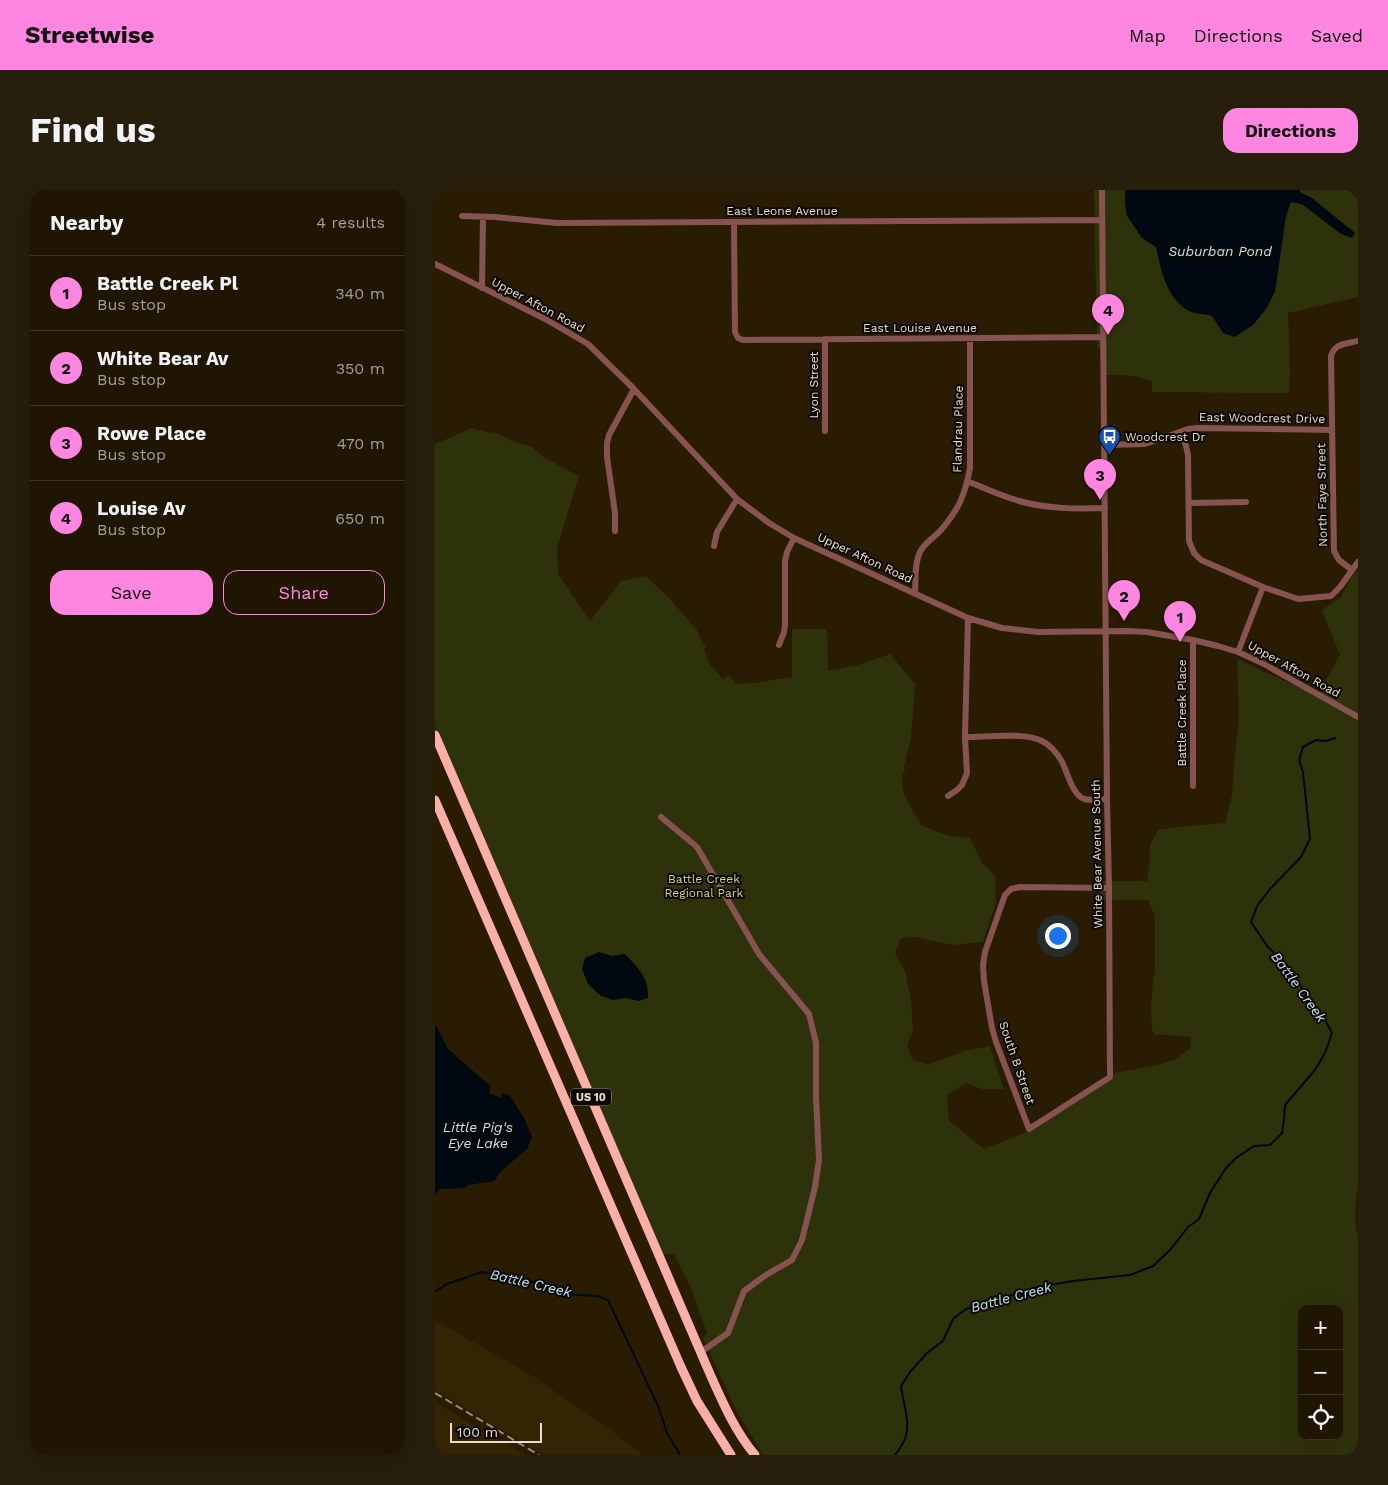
<!DOCTYPE html>
<html lang="en">
<head>
<meta charset="utf-8">
<style>
  :root { --surface:#1f1502; --page:#271e0c; --text:#f1f3f6; --muted:#a19f99; --line:#3c3424; --accent:#fe86e1 }
  body { margin:0; font-family:"Work Sans",sans-serif; background:var(--page); color:var(--text) }
  .controls { position:absolute; right:15px; bottom:15px; display:grid; overflow:hidden; border-radius:10px; box-shadow:0 5px 20px #0002 }
  .controls button { width:45px; height:45px; display:grid; place-items:center; padding:0; border:0; border-bottom:1px solid var(--line); background:var(--surface); color:var(--text); font:25px sans-serif }
  .scale { position:absolute; left:15px; bottom:12px; width:92px; box-sizing:border-box; padding-left:5px; border:2px solid #e8dfd0; border-top:0; font-size:14px; line-height:18px; white-space:nowrap; color:#e8dfd0; -webkit-text-stroke:4px #0d0701; paint-order:stroke }
  .you { position:absolute; left:622px; top:745px; width:18px; height:18px; margin:-12px; border:4px solid #fff; border-radius:50%; background:#1a73e8; box-shadow:0 0 0 8px #1a73e833 }
  .badge { display:grid; place-items:center; width:32px; height:32px; border-radius:50%; background:var(--accent); color:#111; font-size:16px; font-weight:700 }
  .pin { position:absolute; translate:-50% -41px; filter:drop-shadow(0 1px 2px #0008) }
  .pin::after { content:''; position:absolute; top:26px; width:18px; height:15px; background:inherit; clip-path:polygon(0 0,100% 0,50% 100%) }
  .list { margin:0; padding:0; list-style:none }
  h2 { display:flex; justify-content:space-between; align-items:center; height:65px; margin:0; padding:0 20px; font-size:21px }
  h2 small { font-size:16px; font-weight:400; color:var(--muted) }
  .list li { display:grid; grid-template-columns:32px 1fr auto; gap:15px; align-items:center; box-sizing:border-box; height:75px; padding:0 20px; border-top:1px solid var(--line) }
  .list b { display:block; font-size:19px; white-space:nowrap }
  .list p { margin:0; font-size:16px; white-space:nowrap; color:var(--muted) }
  .list em { font-size:16px; font-style:normal; color:var(--muted) }
  .actions { display:flex; gap:10px; padding:15px 20px }
  .actions a { flex:1; padding:11px 0; border:1px solid var(--accent); border-radius:15px; text-align:center; font-size:18px; color:var(--accent) }
  .actions .main { background:var(--accent); color:#111 }
  .icon { flex:none; width:28px; height:28px; fill:none; stroke:currentColor; stroke-width:2; stroke-linecap:round; stroke-linejoin:round }
  .map { position:relative; flex:none; width:923px; height:1265px; overflow:hidden; border-radius:15px }
  header { display:flex; align-items:center; gap:30px; box-sizing:border-box; height:70px; padding:0 25px; background:var(--accent); color:#111 }
  header strong { font-size:24px }
  nav { display:flex; gap:28px; margin-inline-start:auto; font-size:18px }
  .intro { display:flex; align-items:center; justify-content:space-between; box-sizing:border-box; height:120px; padding:0 30px }
  h1 { margin:0; font-size:35px }
  .button { padding:12px 22px; border-radius:15px; background:var(--accent); color:#111; font-size:18px; font-weight:700 }
  main { display:flex; gap:30px; padding:0 30px }
  aside { flex:1; background:var(--surface); border-radius:15px; box-shadow:0 5px 20px #0002 }
  .map>svg:first-child { display:block }
  .built { fill:#352403 }
  .green { fill:#2e320a; fill-rule:evenodd }
  .water { fill:#000811 }
  .lines { fill:none; stroke-linecap:round; stroke-linejoin:round }
  .stream { stroke:#000811; stroke-width:2 }
  .minor { stroke:#875350; stroke-width:6 }
  .highway { stroke:#fcaea9; stroke-width:9 }
  .rail { stroke:#948a76; stroke-width:2; stroke-dasharray:8 4; stroke-linecap:butt }
  .labels { text-anchor:middle; stroke-width:4; stroke-linejoin:round; paint-order:stroke }
  .shield { fill:#0d0701; stroke:#a69e92; stroke-width:1 }
  .shield-label { font-size:11px; font-weight:bold; fill:#e8dfd0 }
  .street-label { font-size:12px; fill:#e8dfd0; stroke:#0d0701 }
  .poi-label { font-size:12px; fill:#e8dfd0; stroke:#0d0701; text-anchor:start }
  .park-label { font-size:12px; fill:#cbd674; stroke:#0d0701 }
  .water-label { font-size:14px; font-style:italic; fill:#bae3f6; stroke:#0d0701 }
</style>
</head>
<body>
<header>
<strong>Streetwise</strong>
<nav><a>Map</a><a>Directions</a><a>Saved</a></nav>
</header>
<div class="intro"><h1>Find us</h1><a class="button">Directions</a></div>
<main>
<aside>
<h2>Nearby<small>4 results</small></h2>
<ul class="list">
<li><span class="badge">1</span><div><b>Battle Creek Pl</b><p>Bus stop</p></div><em>340 m</em></li>
<li><span class="badge">2</span><div><b>White Bear Av</b><p>Bus stop</p></div><em>350 m</em></li>
<li><span class="badge">3</span><div><b>Rowe Place</b><p>Bus stop</p></div><em>470 m</em></li>
<li><span class="badge">4</span><div><b>Louise Av</b><p>Bus stop</p></div><em>650 m</em></li>
</ul>
<div class="actions"><a class="main">Save</a><a>Share</a></div>
</aside>
<div class="map">
<svg width="923" height="1265" viewBox="0 0 923 1265">
  <rect width="100%" height="100%" fill="#291c03"/>
  <path class="built" d="M0,1130L101,1188L171,1237L208,1265H109L0,1200Z
    M0,1212L90,1265H0Z"/>
  <path class="green" d="M659,0H923V107L853,123L855,181L854,203L717,202V191C701,185 687,185 670,185L669,158H662Z
    M37,238L54,243L59,242L77,251L97,257L108,267L144,286L122,358L123,384L155,431L186,391L211,386L235,409L262,440L267,453L271,457L269,460L275,475L288,489L293,485L301,494L320,493L357,487V439H392L393,481L423,475L455,464L480,494L476,548L469,576L470,582H468C463,602 477,619 487,636L515,646L535,648L547,673L560,685L561,712L548,752L517,755L480,747L466,748L460,763L470,781L476,810L478,841L472,855L477,869L493,875L529,861L555,856L569,899H547L531,893L512,905L514,931L549,959L592,942L595,939L680,883L727,874L741,869L756,858L755,847L719,844V841H717L716,819L718,788L720,784V726L713,710H665V691H712L714,678L715,655L723,640L741,637L790,633L797,605L800,563L804,529L802,469L885,507L892,494L891,491L905,465L887,420L906,407L916,388L923,380V999L922,1001C921,1015 918,1033 923,1047V1265H328L302,1222L268,1148L272,1143L257,1100L239,1064H221L49,662L0,535V254ZM867,1119H904V1246H867Z"/>
  <path class="water" d="M690,0H865V2L877,8L920,43L917,48L906,44L868,15L862,13L856,12L851,26L840,102L831,119L818,135L800,147L788,143L777,126C770,124 760,124 754,121C731,108 726,80 721,57L707,48L692,26L690,13Z
    M164,762L177,766L190,764C203,778 214,787 213,808L204,811L190,808L178,810L166,806L153,794L147,779L150,768Z
    M0,833L13,859L55,896L54,903L66,908L67,903L75,906L89,928L97,947L92,959L67,980L59,991L33,995L29,998L5,999L0,1004Z"/>
  <g class="lines">
    <path class="stream" d="M0,1102L12,1094L47,1082L104,1093L126,1104L163,1106L173,1110L224,1218L232,1243L245,1265
      M460,1265C463,1261 467,1256 469,1251C477,1235 468,1213 466,1196L475,1182L492,1163L508,1151L518,1129L531,1119L603,1097L638,1091L695,1085L718,1076L735,1060L753,1037L764,1029L775,1003L791,978L801,968L819,956L835,955L847,943L849,930L850,915L880,880L890,863L897,843L889,828L848,772L832,756L816,732L822,716L835,699L866,667L875,649L868,582L864,570L868,557L881,550L891,551L900,548"/>
    <path class="minor" d="M667,0L672,609L674,698L675,887L594,939L561,852L557,838L549,791L548,775L550,762L570,705L576,699L585,697L674,698
      M27,26L60,27L122,33L667,30
      M299,33L300,142L303,148L308,150L668,147
      M0,74L112,130L153,154L199,199L302,309L334,333L359,348L533,428L567,438L603,442L692,441L712,442L758,450L783,456L803,462L827,473L923,527
      M47,98L48,27
      M390,241V149
      M745,242L751,256L753,265L754,351L759,363L766,370L828,397L863,409L896,406L905,397L923,372
      M669,255L710,254L753,239L762,238L897,240
      M532,291C549,298 566,306 584,311C612,319 641,319 670,318
      M754,313L811,312
      M180,341V323L172,267V253L174,245L199,199
      M279,356L282,342L302,309
      M917,380L904,370L899,361L896,166C900,153 911,154 923,151
      M480,404C481,391 479,374 485,362C490,352 499,348 506,340C524,319 530,305 535,278V149
      M344,455L349,442L350,435V371L352,362L359,348
      M803,462L828,397
      M530,547C551,547 589,542 607,551C615,555 621,562 626,570C632,580 637,605 649,609C656,611 665,609 672,609
      M758,596V450
      M513,606L522,600L527,595L532,583L530,547L533,428
      M226,627L262,657L324,764L374,824L381,853V907L384,970L380,997L367,1050L357,1070L331,1085L309,1101L293,1143L266,1162"/>
    <path class="highway" d="M0,545L275,1184C288,1213 300,1241 320,1265
      M0,610L246,1177L262,1211L296,1265"/>
    <path class="rail" d="M0,1203L104,1265"/>
  </g>
  <defs>
    <symbol id="bus-pin" viewBox="-11 -11 22 30"><path d="M0 17L-7.5 6A9.5 9.5 0 1 1 7.5 6Z" fill="#1a4fb4" stroke="#0d0701"/><path d="M-5-6H5V4H4V6H2V4H-2V6H-4V4H-5ZM-3.5-4V0h7V-4ZM-3.5 1.2v1.5H-2V1.2ZM2 1.2v1.5H3.5V1.2Z" fill="#fff"/></symbol>
  </defs>
  <g fill-rule="evenodd">
    <use href="#bus-pin" x="662" y="234" width="25" height="34"/>
  </g>
  <g class="labels">
    <rect class="shield" x="136" y="898.5" width="40" height="17" rx="4"/>
    <g class="shield-label">
      <text x="156" y="911">US 10</text>
    </g>
    <g class="street-label">
      <text x="347" y="25">East Leone Avenue</text>
      <text transform="translate(103 115) rotate(28)" y="4">Upper Afton Road</text>
      <text x="485" y="142">East Louise Avenue</text>
      <text transform="translate(379 195) rotate(-90)" y="4">Lyon Street</text>
      <text transform="translate(827 228) rotate(1)" y="4">East Woodcrest Drive</text>
      <text transform="translate(523 239) rotate(-89)" y="4">Flandrau Place</text>
      <text transform="translate(887 305) rotate(-91)" y="4">North Faye Street</text>
      <text transform="translate(430 368) rotate(25)" y="4">Upper Afton Road</text>
      <text transform="translate(859 479) rotate(29)" y="4">Upper Afton Road</text>
      <text transform="translate(747 523) rotate(-90)" y="4">Battle Creek Place</text>
      <text transform="translate(662 664) rotate(-91)" y="4">White Bear Avenue South</text>
      <text transform="translate(582 873) rotate(71)" y="4">South B Street</text>
    </g>
    <g class="poi-label">
      <text x="690" y="251">Woodcrest Dr</text>
    </g>
    <g class="park-label">
      <text x="269" y="693">Battle Creek<tspan x="269" dy="14">Regional Park</tspan></text>
    </g>
    <g class="water-label">
      <text x="785" y="66">Suburban Pond</text>
      <text transform="translate(864 797) rotate(54)" y="5">Battle Creek</text>
      <text x="43" y="942">Little Pig's<tspan x="43" dy="16">Eye Lake</tspan></text>
      <text transform="translate(96 1093) rotate(13)" y="5">Battle Creek</text>
      <text transform="translate(576 1107) rotate(-15)" y="5">Battle Creek</text>
    </g>
  </g>
</svg>
<div class="controls">
<button>+</button>
<button>−</button>
<button><svg class="icon" aria-label="locate" viewBox="0 0 24 24"><circle cx="12" cy="12" r="6"/><path d="M12 2v4M12 18v4M2 12h4M18 12h4"/></svg></button>
</div>
<div class="scale">100 m</div>
<div class="you"></div>
<div class="pin badge" style="left:745px;top:452px">1</div>
<div class="pin badge" style="left:689px;top:431px">2</div>
<div class="pin badge" style="left:665px;top:310px">3</div>
<div class="pin badge" style="left:673px;top:145px">4</div>
</div>
</main>
</body>
</html>
